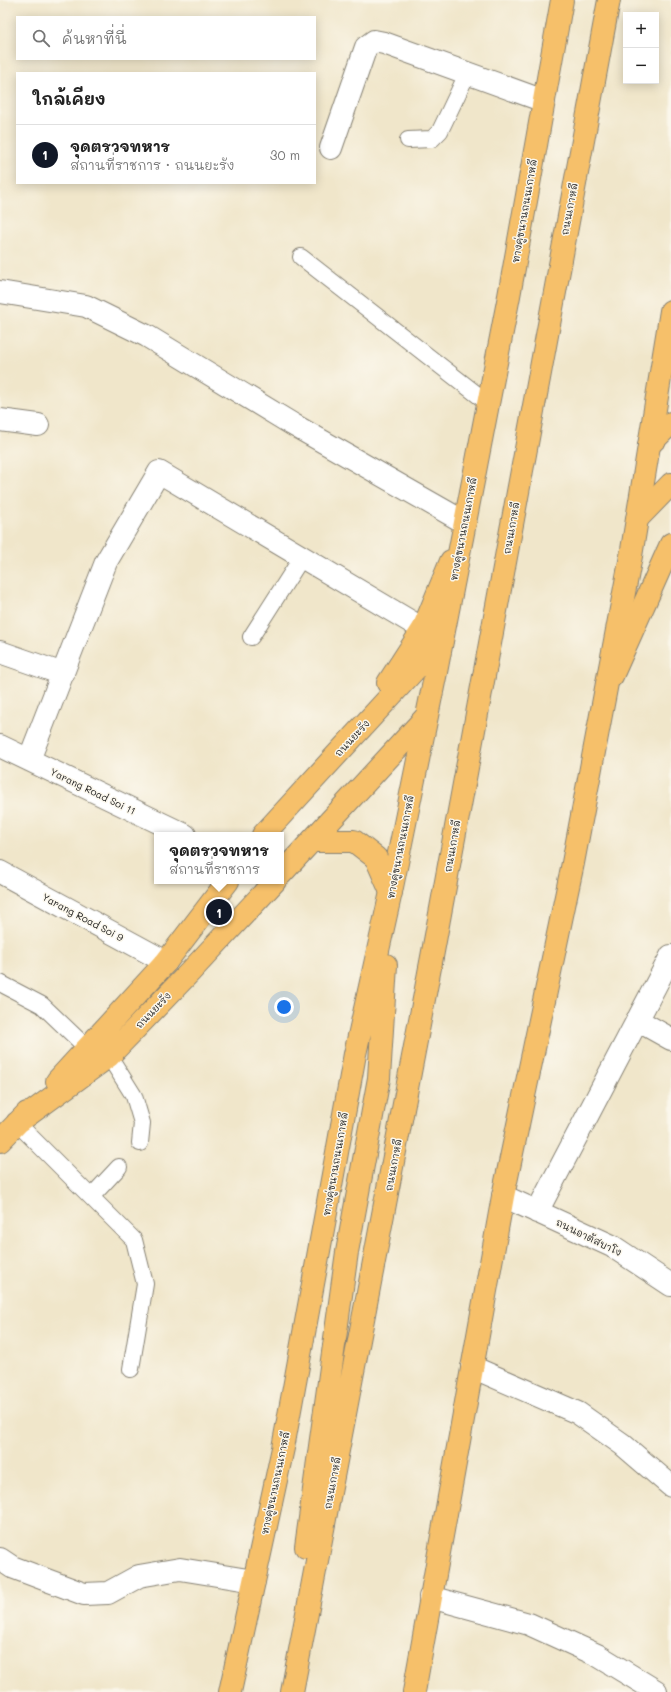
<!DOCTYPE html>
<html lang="th">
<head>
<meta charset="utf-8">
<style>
  :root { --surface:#fff; --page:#f2f2f2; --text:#222; --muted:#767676; --line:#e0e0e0; --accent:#111827 }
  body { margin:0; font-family:Mali,"Playpen Sans Thai",sans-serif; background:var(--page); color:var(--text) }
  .controls { position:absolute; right:12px; top:12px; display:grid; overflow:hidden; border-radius:0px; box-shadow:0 2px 10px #0003 }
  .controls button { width:36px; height:36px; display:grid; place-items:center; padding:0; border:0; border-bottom:1px solid var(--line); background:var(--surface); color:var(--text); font:20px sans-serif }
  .you { position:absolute; left:284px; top:1007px; width:14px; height:14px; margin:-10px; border:3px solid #fff; border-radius:50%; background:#1a73e8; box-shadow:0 0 0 6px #1a73e833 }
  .badge { display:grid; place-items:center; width:26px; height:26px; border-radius:50%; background:var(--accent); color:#fff; font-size:13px; font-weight:700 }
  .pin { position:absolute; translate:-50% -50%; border:2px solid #fff; box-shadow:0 1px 4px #0006 }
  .popup { position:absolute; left:154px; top:832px; width:130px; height:52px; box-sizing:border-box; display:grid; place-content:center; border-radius:0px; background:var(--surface); filter:drop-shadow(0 1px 3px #0005); font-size:13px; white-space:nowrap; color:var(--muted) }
  .popup b { font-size:15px; color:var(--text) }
  .popup::after { content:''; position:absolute; left:50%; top:100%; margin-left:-8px; border:8px solid transparent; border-top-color:var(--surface) }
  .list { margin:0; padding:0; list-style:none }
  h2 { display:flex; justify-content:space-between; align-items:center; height:52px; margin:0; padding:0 16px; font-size:17px }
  h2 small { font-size:13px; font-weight:400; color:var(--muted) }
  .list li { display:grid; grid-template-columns:26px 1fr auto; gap:12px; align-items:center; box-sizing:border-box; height:60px; padding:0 16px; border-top:1px solid var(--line) }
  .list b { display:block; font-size:15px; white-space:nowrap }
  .list p { margin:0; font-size:13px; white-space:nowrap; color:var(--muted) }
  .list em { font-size:13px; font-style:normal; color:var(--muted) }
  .icon { flex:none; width:22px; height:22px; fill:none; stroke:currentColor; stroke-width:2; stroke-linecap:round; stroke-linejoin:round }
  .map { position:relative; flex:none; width:671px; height:1692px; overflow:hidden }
  .search { position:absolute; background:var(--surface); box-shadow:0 2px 10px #0003; left:16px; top:16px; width:300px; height:44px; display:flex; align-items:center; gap:10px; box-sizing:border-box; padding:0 14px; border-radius:0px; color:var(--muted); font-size:15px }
  .panel { position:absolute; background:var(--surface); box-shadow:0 2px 10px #0003; left:16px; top:72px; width:300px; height:112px; border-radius:0px }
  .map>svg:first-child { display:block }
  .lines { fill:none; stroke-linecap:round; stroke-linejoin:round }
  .service-casing { stroke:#868173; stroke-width:18 }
  .minor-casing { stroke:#868173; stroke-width:24 }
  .primary-casing { stroke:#868173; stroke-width:24 }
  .trunk-casing { stroke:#868173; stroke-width:24 }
  .service { stroke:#fff; stroke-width:16 }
  .minor { stroke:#fff; stroke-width:22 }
  .primary { stroke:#f6c06b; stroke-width:22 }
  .trunk { stroke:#f6c06b; stroke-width:22 }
  .labels { text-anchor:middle; stroke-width:3; stroke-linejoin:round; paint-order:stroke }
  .street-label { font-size:10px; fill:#1c1c1c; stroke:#fbf7ec }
</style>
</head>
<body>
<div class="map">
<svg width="671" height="1692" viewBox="0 0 671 1692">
  <rect width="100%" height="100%" fill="#fbf7ec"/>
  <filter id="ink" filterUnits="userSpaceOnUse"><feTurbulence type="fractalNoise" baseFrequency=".025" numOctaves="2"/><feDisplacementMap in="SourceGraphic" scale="8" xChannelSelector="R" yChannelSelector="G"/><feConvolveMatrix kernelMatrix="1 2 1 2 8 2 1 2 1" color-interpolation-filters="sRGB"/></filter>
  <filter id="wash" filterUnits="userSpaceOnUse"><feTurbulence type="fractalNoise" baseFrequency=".012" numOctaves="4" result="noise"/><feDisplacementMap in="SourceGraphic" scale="16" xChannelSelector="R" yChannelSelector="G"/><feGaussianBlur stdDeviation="0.9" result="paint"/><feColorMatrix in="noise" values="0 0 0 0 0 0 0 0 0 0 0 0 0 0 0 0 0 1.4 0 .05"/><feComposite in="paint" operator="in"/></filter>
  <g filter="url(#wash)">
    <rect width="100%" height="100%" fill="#f0e6ca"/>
  </g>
  <g filter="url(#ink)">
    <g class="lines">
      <defs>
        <path id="service" d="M408,140L432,139L440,131L468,72
          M301,257L488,403
          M251,637L302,557
          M0,983L42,1005L88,1049
          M109,1056L134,1096L142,1123L140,1143
          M17,1123L134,1240L145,1284L131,1369
          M91,1197L119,1167"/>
        <path id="minor" d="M331,148L366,47L374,41L384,43L544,101
          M0,292L86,306L147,336L292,424L464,522
          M0,420L38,425
          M0,652L63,674
          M0,746L185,835
          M29,760L106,562L159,472L423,629
          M0,872L166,962
          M637,1020L671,1039
          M503,1196L612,1246L671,1285
          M537,1212L671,956
          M472,1367L578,1413L622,1444L671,1486
          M0,1559L12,1567L84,1594L108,1593L139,1576L180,1569L254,1581
          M430,1597L529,1624L597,1655L656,1691"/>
        <path id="primary" d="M649,445L671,423
          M637,519L671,484
          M612,676L671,544
          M388,683L423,629L451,561
          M263,835L442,640
          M312,841H354L376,858L391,892
          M281,874L426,717
          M57,1081L166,962L228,881
          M17,1123L109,1056L190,972L275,881
          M0,1141L27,1113"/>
        <path id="trunk" d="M306,1547L347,1252L379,1078L386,965
          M230,1692L283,1448L355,1054L391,892L436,672L509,296L562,0
          M292,1692L432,957L609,0
          M414,1692L503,1196L573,863L631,556L671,311"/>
      </defs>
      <use href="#service" class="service-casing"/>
      <use href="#minor" class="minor-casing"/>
      <use href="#primary" class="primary-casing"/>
      <use href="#trunk" class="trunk-casing"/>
      <use href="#service" class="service"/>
      <use href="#minor" class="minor"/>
      <use href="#primary" class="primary"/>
      <use href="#trunk" class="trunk"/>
    </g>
  </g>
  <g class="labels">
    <g class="street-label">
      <text transform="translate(569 209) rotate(-79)" y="4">ถนนเกาหลี</text>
      <text transform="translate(524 211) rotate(-80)" y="4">ทางคู่ขนานถนนเกาหลี</text>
      <text transform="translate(511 528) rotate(-80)" y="4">ถนนเกาหลี</text>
      <text transform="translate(463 529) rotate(-79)" y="4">ทางคู่ขนานถนนเกาหลี</text>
      <text transform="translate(352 738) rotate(-47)" y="4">ถนนยะรัง</text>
      <text transform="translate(93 791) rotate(26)" y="4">Yarang Road Soi 11</text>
      <text transform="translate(452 846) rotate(-80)" y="4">ถนนเกาหลี</text>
      <text transform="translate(400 847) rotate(-79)" y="4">ทางคู่ขนานถนนเกาหลี</text>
      <text transform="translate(83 917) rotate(28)" y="4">Yarang Road Soi 9</text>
      <text transform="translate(153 1010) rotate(-46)" y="4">ถนนยะรัง</text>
      <text transform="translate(335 1164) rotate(-80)" y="4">ทางคู่ขนานถนนเกาหลี</text>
      <text transform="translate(393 1165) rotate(-79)" y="4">ถนนเกาหลี</text>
      <text transform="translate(589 1237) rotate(26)" y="4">ถนนอาตัสบาโง</text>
      <text transform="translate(275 1483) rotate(-78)" y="4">ทางคู่ขนานถนนเกาหลี</text>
      <text transform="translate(332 1483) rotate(-79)" y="4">ถนนเกาหลี</text>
    </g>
  </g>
</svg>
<div class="controls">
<button>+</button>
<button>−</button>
</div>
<div class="you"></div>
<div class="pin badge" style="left:219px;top:912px">1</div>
<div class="popup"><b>จุดตรวจทหาร</b>สถานที่ราชการ</div>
<div class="search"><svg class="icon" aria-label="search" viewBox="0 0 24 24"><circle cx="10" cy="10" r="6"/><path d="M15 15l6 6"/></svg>ค้นหาที่นี่</div>
<section class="panel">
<h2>ใกล้เคียง<small></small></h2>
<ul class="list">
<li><span class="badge">1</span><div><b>จุดตรวจทหาร</b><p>สถานที่ราชการ · ถนนยะรัง</p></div><em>30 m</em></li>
</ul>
</section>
</div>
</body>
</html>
